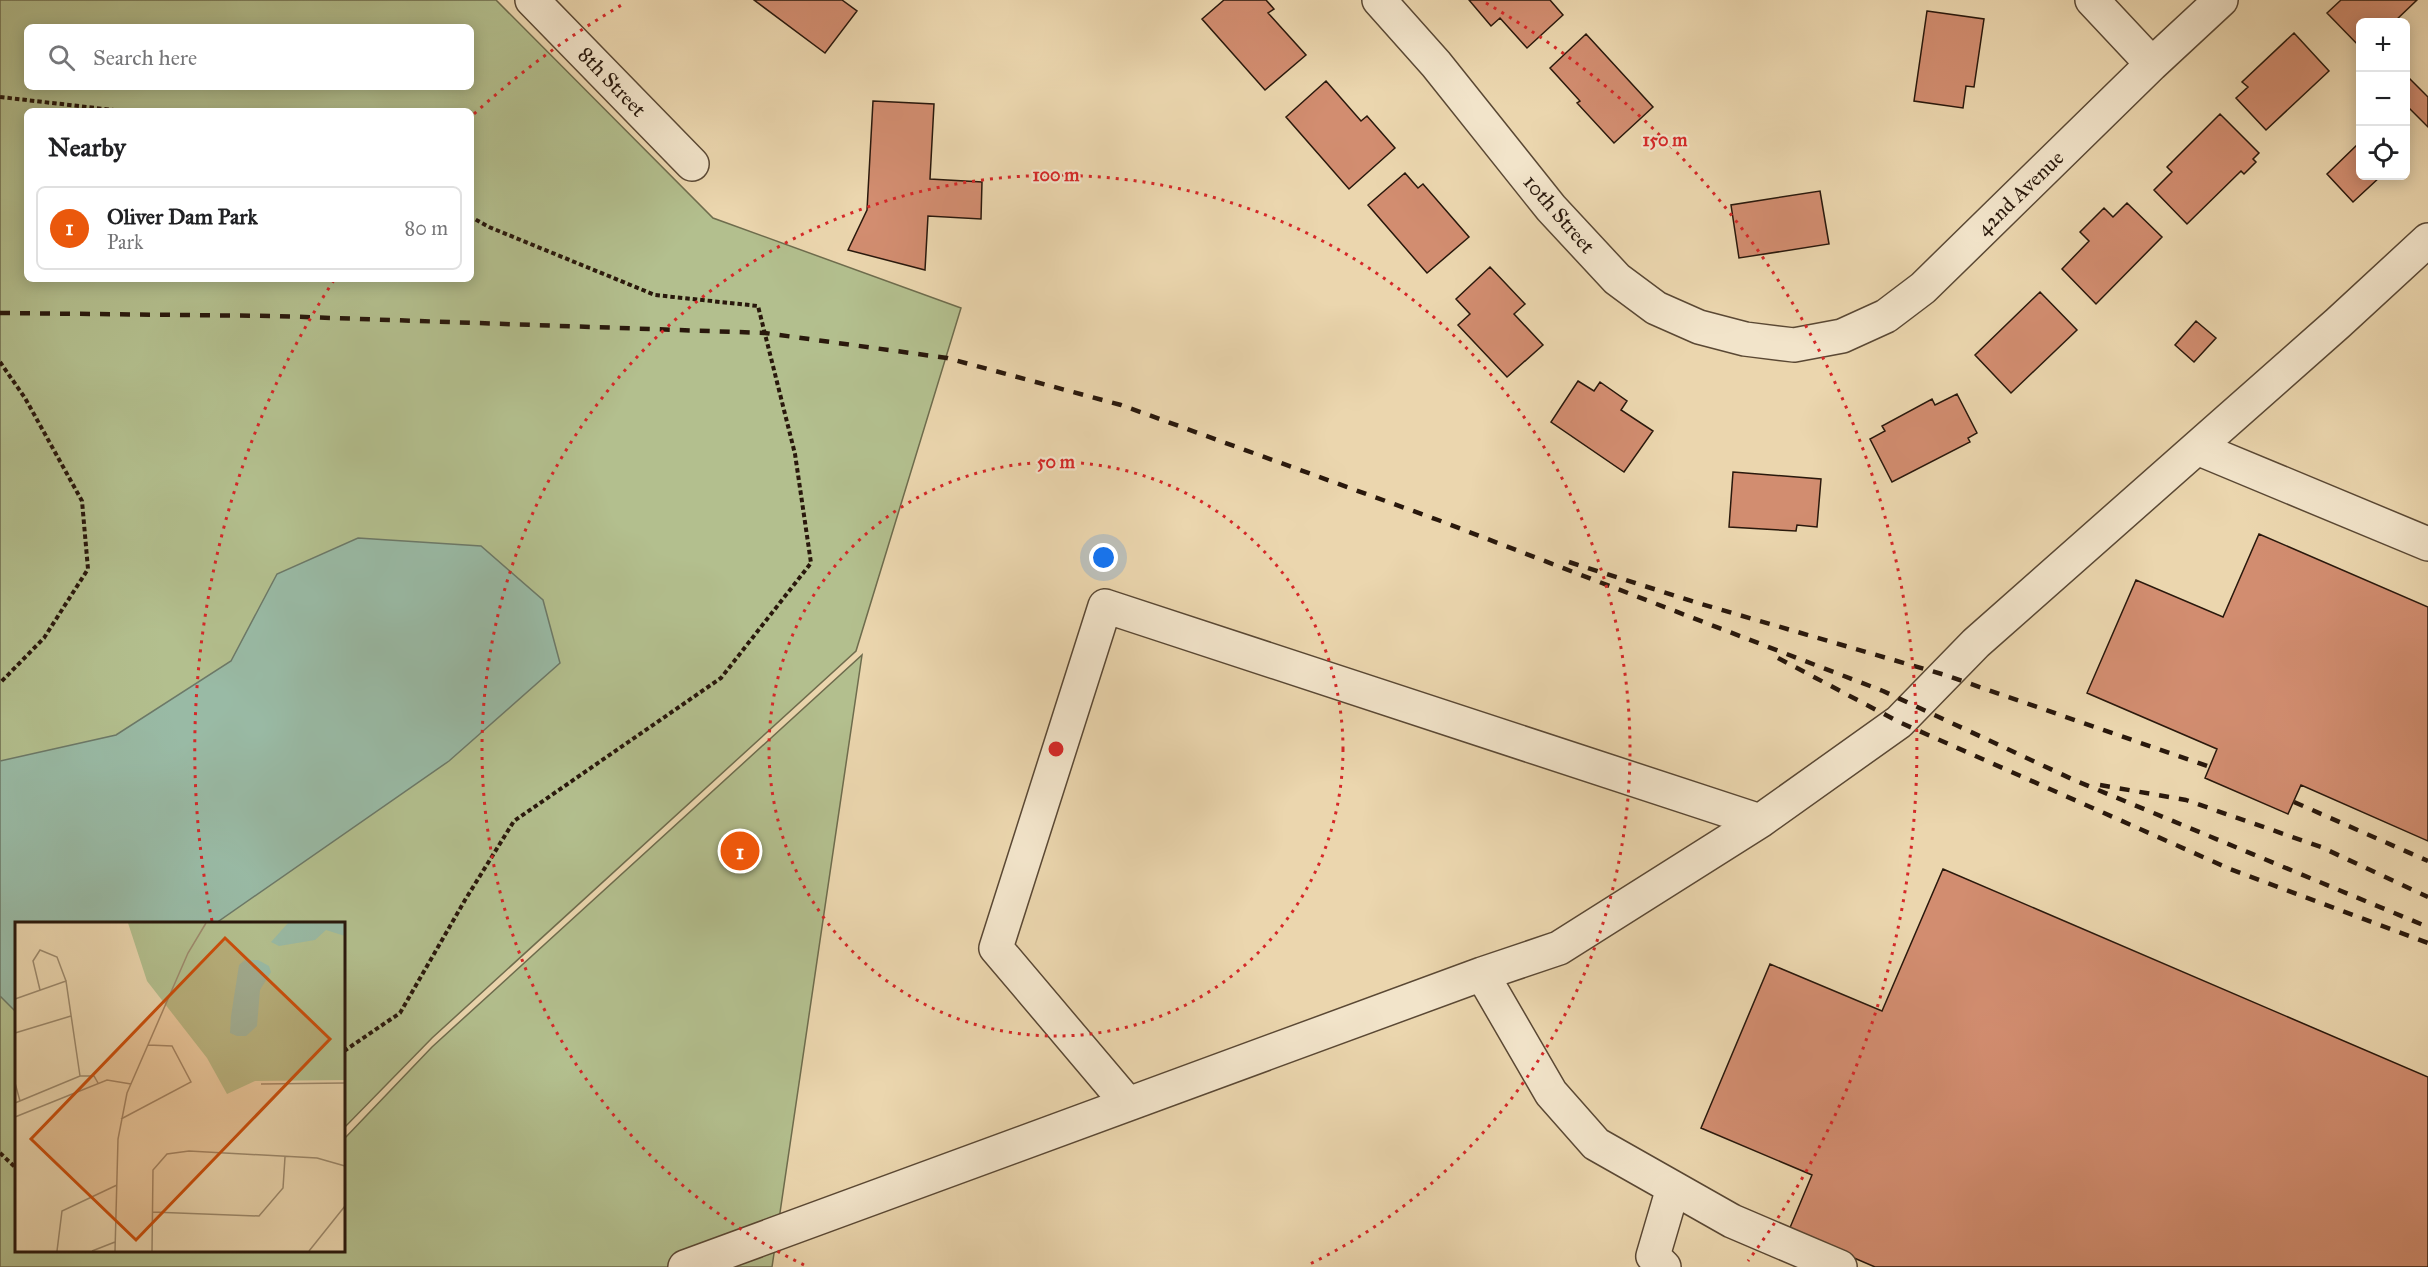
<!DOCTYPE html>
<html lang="en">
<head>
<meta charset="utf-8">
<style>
  :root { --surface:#fff; --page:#f6f6f6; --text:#202124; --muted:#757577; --line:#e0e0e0; --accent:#ea580c }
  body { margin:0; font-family:"IM FELL Great Primer",serif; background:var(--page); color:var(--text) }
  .controls { position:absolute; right:18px; top:18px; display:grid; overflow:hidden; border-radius:9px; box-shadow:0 3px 15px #0003 }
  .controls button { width:54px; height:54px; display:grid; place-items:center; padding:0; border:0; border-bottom:2px solid var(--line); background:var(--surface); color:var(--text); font:30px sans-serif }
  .you { position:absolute; left:1104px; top:558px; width:21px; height:21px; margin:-15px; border:4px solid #fff; border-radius:50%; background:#1a73e8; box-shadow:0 0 0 9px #1a73e833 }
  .badge { display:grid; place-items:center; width:39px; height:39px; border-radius:50%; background:var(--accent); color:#fff; font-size:20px; font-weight:700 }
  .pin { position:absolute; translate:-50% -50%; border:3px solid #fff; box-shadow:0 2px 6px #0006 }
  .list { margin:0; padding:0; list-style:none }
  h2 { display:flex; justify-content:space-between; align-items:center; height:78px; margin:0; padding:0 24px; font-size:26px }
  h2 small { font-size:20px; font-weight:400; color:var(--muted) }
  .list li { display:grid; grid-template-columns:39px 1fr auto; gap:18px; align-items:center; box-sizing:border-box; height:84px; margin:0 12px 12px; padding:0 12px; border:2px solid var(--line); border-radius:9px }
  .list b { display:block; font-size:22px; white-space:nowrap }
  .list p { margin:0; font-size:20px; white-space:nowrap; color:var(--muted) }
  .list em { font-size:20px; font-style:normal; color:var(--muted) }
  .icon { flex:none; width:33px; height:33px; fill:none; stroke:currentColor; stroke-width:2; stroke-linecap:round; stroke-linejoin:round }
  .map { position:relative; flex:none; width:2428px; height:1267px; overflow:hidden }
  .search { position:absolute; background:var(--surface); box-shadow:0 3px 15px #0003; left:24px; top:24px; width:450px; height:66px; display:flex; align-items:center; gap:15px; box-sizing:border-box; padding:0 21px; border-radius:9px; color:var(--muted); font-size:22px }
  .panel { position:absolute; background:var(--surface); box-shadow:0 3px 15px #0003; left:24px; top:108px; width:450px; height:174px; border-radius:9px }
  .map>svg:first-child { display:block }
  .green { fill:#b3bf8e; stroke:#6e6c4d; stroke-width:1.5; fill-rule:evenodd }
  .water { fill:#99baa5; stroke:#6c7968; stroke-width:1.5 }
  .building { fill:#d28d70; stroke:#29180c; stroke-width:1.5 }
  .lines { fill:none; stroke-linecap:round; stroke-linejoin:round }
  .minor-casing { stroke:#5a4834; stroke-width:36 }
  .path { stroke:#29180c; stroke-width:4; stroke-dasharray:4.5 3; stroke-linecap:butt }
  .minor { stroke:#f2e4ca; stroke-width:33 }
  .rail { stroke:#29180c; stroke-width:4.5; stroke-dasharray:10 10; stroke-linecap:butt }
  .ring { fill:none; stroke:#d62828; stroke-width:3; stroke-dasharray:3 6 }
  .labels { text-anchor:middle; stroke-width:4.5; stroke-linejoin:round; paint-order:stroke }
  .street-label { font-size:21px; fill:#29180c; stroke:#f2e4ca }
  .inset-road { fill:none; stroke:#9d8a6d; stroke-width:1.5 }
  .view { fill:#cb4f0c; fill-opacity:0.15; stroke:#cb4f0c; stroke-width:3 }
  .inset-edge { fill:none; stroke:#29180c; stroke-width:3 }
  .centre { fill:#d62828; stroke:#f2e4ca; stroke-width:3 }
  .ring-label { font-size:18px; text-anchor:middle; font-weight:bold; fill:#d62828; stroke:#f2e4ca; stroke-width:4.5; stroke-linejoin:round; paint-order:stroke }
</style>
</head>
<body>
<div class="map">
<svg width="2428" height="1267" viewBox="0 0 2428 1267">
  <rect width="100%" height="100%" fill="#ebd6ae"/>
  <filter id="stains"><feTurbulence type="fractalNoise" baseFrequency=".00333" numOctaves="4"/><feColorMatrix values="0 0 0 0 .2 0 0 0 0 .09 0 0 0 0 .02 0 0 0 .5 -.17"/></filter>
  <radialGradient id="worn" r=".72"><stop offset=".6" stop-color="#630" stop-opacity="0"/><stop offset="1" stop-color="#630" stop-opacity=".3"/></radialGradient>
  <path class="green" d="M0,0H496L713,218L961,308L856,651L432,1038L344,1128V924H16V1250H344V1139L432,1047L862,655L772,1267H0ZM27,27H471V87H27ZM27,111H471V279H27Z"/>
  <path class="water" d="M358,538L481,546L543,600L560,663L449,761L216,923L16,924L15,1011L0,996V761L116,735L231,661L277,574Z"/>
  <path class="building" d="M754,0H842L857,11L825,53Z
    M1224,0H1266L1274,9L1268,13L1306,55L1265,90L1202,19Z
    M1469,0H1550L1563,15L1527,48L1500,18L1491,26Z
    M2341,0H2417L2394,22H2360V47L2327,13Z
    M1927,11L1984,19L1974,87L1966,86L1963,108L1914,101Z
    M2294,33L2329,71L2266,130L2236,98L2248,87L2242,82Z
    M1586,34L1653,107L1614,143L1577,103L1580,101L1550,68Z
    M2406,75L2428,97V127L2406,105Z
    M1326,81L1361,121L1367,116L1395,148L1349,189L1286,117Z
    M873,101L934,104L930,179L982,182L981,219L928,216L925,270L848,250L867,210Z
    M2220,114L2259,153L2253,159L2256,162L2244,174L2241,171L2187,224L2154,190L2172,172L2167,167Z
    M2360,142V176H2381L2353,202L2327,174Z
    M1405,173L1418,188L1423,184L1469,237L1427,273L1368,205Z
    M1820,191L1829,244L1739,258L1731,205Z
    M2127,203L2162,237L2096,304L2062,269L2089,241L2080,232L2104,208L2113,217Z
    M1490,267L1525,304L1514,314L1543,345L1507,377L1458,325L1470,314L1456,299Z
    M2040,292L2077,330L2011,393L1975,355Z
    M2196,321L2216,338L2194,362L2175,345Z
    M1578,381L1594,391L1600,382L1627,401L1621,410L1653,431L1624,472L1551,422Z
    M1957,394L1977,433L1968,438L1970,442L1892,482L1870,439L1885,431L1882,426L1932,399L1935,405Z
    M1733,472L1821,479L1817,527L1797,525L1796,531L1729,527Z
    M2259,534L2428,607V841L2301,785L2288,814L2205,778L2217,749L2087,693L2136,580L2223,617Z
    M1943,869L2428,1077V1267H1875L1789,1230L1812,1175L1701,1128L1770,964L1882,1011Z"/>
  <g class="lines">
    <defs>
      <path id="minor" d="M532,0L692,164
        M1379,0L1436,64L1551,208L1617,279L1656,308L1699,327L1745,339L1794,345L1842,336L1886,316L1923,288L2152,64L2221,0
        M2092,0L2152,64
        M2197,448L2428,544
        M1482,974L1551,1093L1596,1144L1732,1221L1840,1267
        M1128,1104L996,948L1105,606L1760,821
        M685,1267L1482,974L1559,948L1760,821L1899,722L1976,643L2338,323L2428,240
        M1664,1267L1653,1256L1673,1188"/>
    </defs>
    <use href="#minor" class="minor-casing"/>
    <path class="path" d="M0,97L122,111
      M0,362L25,398L82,501L88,569L44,638L0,683
      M344,1051L400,1013L465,900L514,821L721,678L811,563L795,454L758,306L655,295L489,227L471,217
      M0,1153L16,1168"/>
    <use href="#minor" class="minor"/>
    <path class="rail" d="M0,313L275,316L765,333L947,358L1121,405L1438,520L1883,691L2074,780L2428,927
      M1569,562L1698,603L1945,675L2210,767
      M1778,658L1899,722L2230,869L2428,943
      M2100,785L2186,800L2321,847L2428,897
      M2294,802L2428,861"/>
  </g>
  <g class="ring">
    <circle cx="1056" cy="749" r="287"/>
    <path d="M804 1265A574 574 0 1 1 1308 1265"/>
    <path d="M212 921A861 861 0 0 1 334 280M474 114A861 861 0 0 1 625 3M1486 3A861 861 0 0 1 1748 1261"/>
  </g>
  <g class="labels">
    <g class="street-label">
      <text transform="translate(612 82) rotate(46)" y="7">8th Street</text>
      <text transform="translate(2020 193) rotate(-44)" y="7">42nd Avenue</text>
      <text transform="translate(1559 214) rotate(49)" y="7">10th Street</text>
    </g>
  </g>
  <g transform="translate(15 922)">
    <rect width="330" height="330" fill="#ebd6ae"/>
    <path d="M113,1H330V158L240,159L212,172L192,136L132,59Z" fill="#b3bf8e"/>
    <path d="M273,1H330V14L311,8L300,18L264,24L256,20ZM230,38H243L254,44L256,50L245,68L242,104L231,114H222L215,111L216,94L224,43Z" fill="#99baa5"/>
    <path class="inset-road" d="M25,68L18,39L25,28L42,35L51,59M0,77L51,59L65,154M0,111L56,94M0,161L5,179M246,162L330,161M0,181L65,154H79L83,161M0,195L92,158L116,162M106,197L176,160L157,124L133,123M137,290L244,294L268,266L270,235M42,329L47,289L102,263M77,329L100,320M100,329L103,217L112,171L173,31L191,1M137,329L138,248L152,232L174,229L302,236L330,244M294,329L330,284"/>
    <path class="view" d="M210,16L315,117L121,318L16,217Z"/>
    <rect width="330" height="330" class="inset-edge"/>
  </g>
  <circle cx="1056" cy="749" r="9" class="centre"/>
  <g class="ring-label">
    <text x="1665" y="146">150 m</text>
    <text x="1056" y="181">100 m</text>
    <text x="1056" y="468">50 m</text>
  </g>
  <rect width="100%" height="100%" filter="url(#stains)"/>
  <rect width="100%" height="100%" fill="url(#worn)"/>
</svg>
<div class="controls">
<button>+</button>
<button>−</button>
<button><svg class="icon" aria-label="locate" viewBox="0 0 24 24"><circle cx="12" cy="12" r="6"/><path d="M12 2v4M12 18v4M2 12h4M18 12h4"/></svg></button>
</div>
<div class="you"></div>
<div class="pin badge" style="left:740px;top:851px">1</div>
<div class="search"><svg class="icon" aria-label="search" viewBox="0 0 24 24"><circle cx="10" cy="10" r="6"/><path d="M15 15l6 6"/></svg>Search here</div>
<section class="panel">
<h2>Nearby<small></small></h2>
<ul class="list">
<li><span class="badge">1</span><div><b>Oliver Dam Park</b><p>Park</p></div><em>80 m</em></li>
</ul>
</section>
</div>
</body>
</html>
